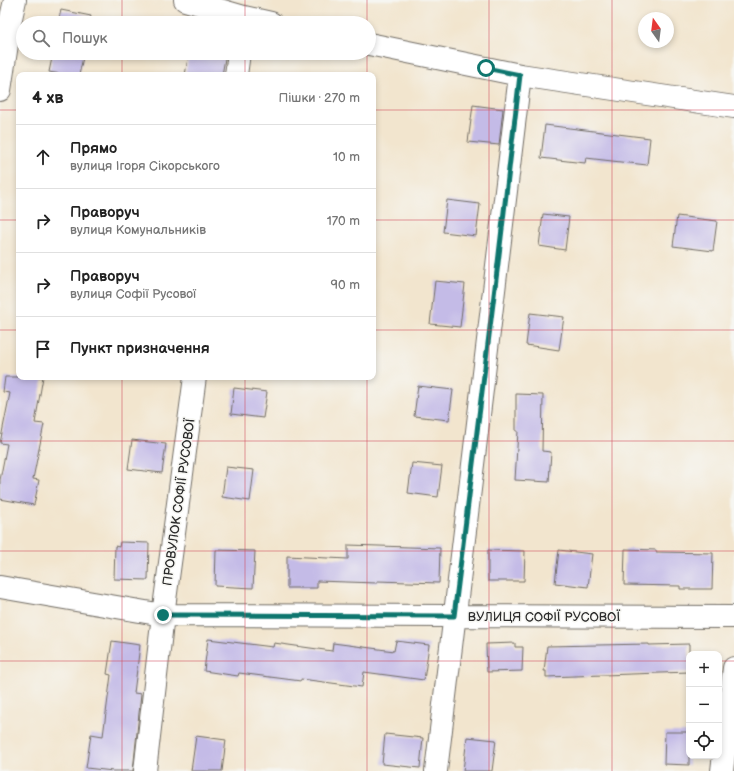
<!DOCTYPE html>
<html lang="uk">
<head>
<meta charset="utf-8">
<style>
  :root { --surface:#fff; --page:#f6f6f6; --text:#222; --muted:#767676; --line:#e0e0e0 }
  body { margin:0; font-family:"Balsamiq Sans",sans-serif; background:var(--page); color:var(--text) }
  .controls { position:absolute; right:12px; bottom:12px; display:grid; overflow:hidden; border-radius:8px; box-shadow:0 2px 6px #0003 }
  .controls button { width:36px; height:36px; display:grid; place-items:center; padding:0; border:0; border-bottom:1px solid var(--line); background:var(--surface); color:var(--text); font:20px sans-serif }
  .compass { position:absolute; left:638px; top:12px; width:36px; height:36px; border-radius:50%; background:var(--surface); box-shadow:0 2px 6px #0003; rotate:346deg }
  .stop { position:absolute; width:12px; height:12px; margin:-9px; border:3px solid #0f766e; border-radius:50%; background:#fff }
  .stop.end { background:#0f766e; border-color:#fff; box-shadow:0 1px 4px #0008 }
  .list { margin:0; padding:0; list-style:none }
  h2 { display:flex; justify-content:space-between; align-items:center; height:52px; margin:0; padding:0 16px; font-size:17px }
  h2 small { font-size:13px; font-weight:400; color:var(--muted) }
  .list li { display:grid; grid-template-columns:26px 1fr auto; gap:12px; align-items:center; box-sizing:border-box; height:64px; padding:0 16px; border-top:1px solid var(--line) }
  .list b { display:block; font-size:15px; white-space:nowrap }
  .list p { margin:0; font-size:13px; white-space:nowrap; color:var(--muted) }
  .list em { font-size:13px; font-style:normal; color:var(--muted) }
  .icon { flex:none; width:22px; height:22px; fill:none; stroke:currentColor; stroke-width:2; stroke-linecap:round; stroke-linejoin:round }
  .map { position:relative; flex:none; width:734px; height:771px; overflow:hidden }
  .search { position:absolute; background:var(--surface); box-shadow:0 2px 6px #0003; left:16px; top:16px; width:360px; height:44px; display:flex; align-items:center; gap:10px; box-sizing:border-box; padding:0 14px; border-radius:22px; color:var(--muted); font-size:15px }
  .panel { position:absolute; background:var(--surface); box-shadow:0 2px 6px #0003; left:16px; top:72px; width:360px; height:308px; border-radius:8px }
  .map>svg:first-child { display:block }
  .building { fill:#c4bbe7 }
  .lines { fill:none; stroke-linecap:round; stroke-linejoin:round }
  .minor-casing { stroke:#716c64; stroke-width:24 }
  .minor { stroke:#fff; stroke-width:22 }
  .route { stroke:#0f766e; stroke-width:5 }
  .grid { fill:none; stroke:#d1495b; stroke-width:1; stroke-opacity:0.55 }
  .labels { text-anchor:middle; stroke-width:3; stroke-linejoin:round; paint-order:stroke }
  .street-label { font-size:13px; fill:#2b2b2b; stroke:#f6f6f2 }
</style>
</head>
<body>
<div class="map">
<svg width="734" height="771" viewBox="0 0 734 771">
  <rect width="100%" height="100%" fill="#f6f6f2"/>
  <filter id="ink" filterUnits="userSpaceOnUse"><feTurbulence type="fractalNoise" baseFrequency=".025" numOctaves="2"/><feDisplacementMap in="SourceGraphic" scale="8" xChannelSelector="R" yChannelSelector="G"/><feConvolveMatrix kernelMatrix="1 2 1 2 8 2 1 2 1" color-interpolation-filters="sRGB"/></filter>
  <filter id="wash" filterUnits="userSpaceOnUse"><feTurbulence type="fractalNoise" baseFrequency=".012" numOctaves="4" result="noise"/><feDisplacementMap in="SourceGraphic" scale="16" xChannelSelector="R" yChannelSelector="G"/><feGaussianBlur stdDeviation="0.9" result="paint"/><feColorMatrix in="noise" values="0 0 0 0 0 0 0 0 0 0 0 0 0 0 0 0 0 1.4 0 .05"/><feComposite in="paint" operator="in"/></filter>
  <g filter="url(#wash)">
    <rect width="100%" height="100%" fill="#f2e5ce"/>
    <g id="blocks">
      <path class="building" d="M61,10L91,16L89,23H58Z
        M53,53H84L79,75H66L49,72Z
        M189,53H226L222,75H185Z
        M473,105L503,109L499,145L468,142Z
        M545,125L650,138L647,165L586,158L585,163L541,158Z
        M447,200L480,204L476,236L443,232Z
        M543,214L569,217L565,250L539,246Z
        M677,216L717,221L713,251L673,246Z
        M435,281L465,284L460,327L430,324Z
        M530,313L564,317L559,350L526,345Z
        M5,377H43L35,423L44,424L33,479L39,480L34,505L0,499V480L7,444L0,443L10,393L3,392Z
        M418,386L453,390L449,420L414,416Z
        M234,388L267,392L263,418L231,414Z
        M516,394L543,395L542,451L551,452L549,482L515,480L518,431H516Z
        M132,440L166,444L162,473L128,469Z
        M412,463L442,466L438,497L408,493Z
        M226,467L254,470L250,501L222,497Z
        M120,542L149,543L148,580L114,579L115,546L119,547Z
        M348,545L440,548L439,583L377,581V583L317,581V588H287V556L348,559Z
        M625,549L656,550V552L713,553L712,589H680V586L624,585Z
        M216,550L255,551L253,588L215,586Z
        M488,550L525,551L524,581H488Z
        M559,550L592,554L588,587L555,583Z
        M208,639L273,647L274,643L332,651L333,643L394,651L396,641L429,645L424,680L364,672L362,687L301,679V681L239,673L238,676L204,671Z
        M112,641L140,645L134,693L141,694L133,771H113L86,768L91,734L103,736L111,675L107,674Z
        M515,643V647H523L522,671L487,672L486,644Z
        M649,644V645L689,644V672L546,677V671H544L547,646Z
        M665,732H689V765L664,764Z
        M385,734L423,738L420,768L382,764Z
        M196,736L226,740L222,771H191Z
        M467,737L496,740L492,771H463Z"/>
    </g>
  </g>
  <g filter="url(#ink)">
    <use href="#blocks" fill-opacity="0" stroke="#716c64" stroke-width="1"/>
    <g class="lines">
      <defs>
        <path id="minor" d="M185,0L244,17L271,23
          M369,44L520,75L734,107
          M236,75L239,53
          M0,90L11,18L15,0
          M0,587L163,615L454,616L734,617
          M145,771L163,615L195,377
          M436,771C463,539 493,307 520,75
          M722,771L734,668"/>
      </defs>
      <use href="#minor" class="minor-casing"/>
      <use href="#minor" class="minor"/>
    </g>
  </g>
  <g class="lines" filter="url(#ink)">
    <path class="route" d="M163,615L454,616L498,263L520,75L486,68"/>
  </g>
  <path class="grid" d="M122,0V23M245,0V23M367,0V23M489,0V771M612,0V771M122,53V75M245,53V75M367,53V75M0,110H19M373,110H734M0,220H19M373,220H734M0,330H19M373,330H734M122,377V771M245,377V771M367,377V771M0,441H734M0,551H734M0,661H689M719,661H734"/>
  <g class="labels">
    <g class="street-label">
      <text transform="translate(178 502) rotate(-82)" y="5">ПРОВУЛОК СОФІЇ РУСОВОЇ</text>
      <text x="544" y="621">ВУЛИЦЯ СОФІЇ РУСОВОЇ</text>
    </g>
  </g>
</svg>
<div class="controls">
<button>+</button>
<button>−</button>
<button><svg class="icon" aria-label="locate" viewBox="0 0 24 24"><circle cx="12" cy="12" r="6"/><path d="M12 2v4M12 18v4M2 12h4M18 12h4"/></svg></button>
</div>
<svg class="compass" viewBox="-18 -18 36 36"><path d="M0-13l5 13h-10z" fill="#e53935"/><path d="M0 13l5-13h-10z" fill="#767676"/></svg>
<div class="stop" style="left:486px;top:68px"></div>
<div class="stop end" style="left:163px;top:615px"></div>
<div class="search"><svg class="icon" aria-label="search" viewBox="0 0 24 24"><circle cx="10" cy="10" r="6"/><path d="M15 15l6 6"/></svg>Пошук</div>
<section class="panel">
<h2>4 хв<small>Пішки · 270 m</small></h2>
<ul class="list">
<li><svg class="icon" aria-label="ahead" viewBox="0 0 24 24"><path d="M12 20V5M6 11l6-6 6 6"/></svg><div><b>Прямо</b><p>вулиця Ігоря Сікорського</p></div><em>10 m</em></li>
<li><svg class="icon" aria-label="right" viewBox="0 0 24 24"><path d="M7 20v-9h11M14 6l5 5-5 5"/></svg><div><b>Праворуч</b><p>вулиця Комунальників</p></div><em>170 m</em></li>
<li><svg class="icon" aria-label="right" viewBox="0 0 24 24"><path d="M7 20v-9h11M14 6l5 5-5 5"/></svg><div><b>Праворуч</b><p>вулиця Софії Русової</p></div><em>90 m</em></li>
<li><svg class="icon" aria-label="arrive" viewBox="0 0 24 24"><path d="M6 21V4h12l-3 4 3 4H6"/></svg><div><b>Пункт призначення</b></div></li>
</ul>
</section>
</div>
</body>
</html>
